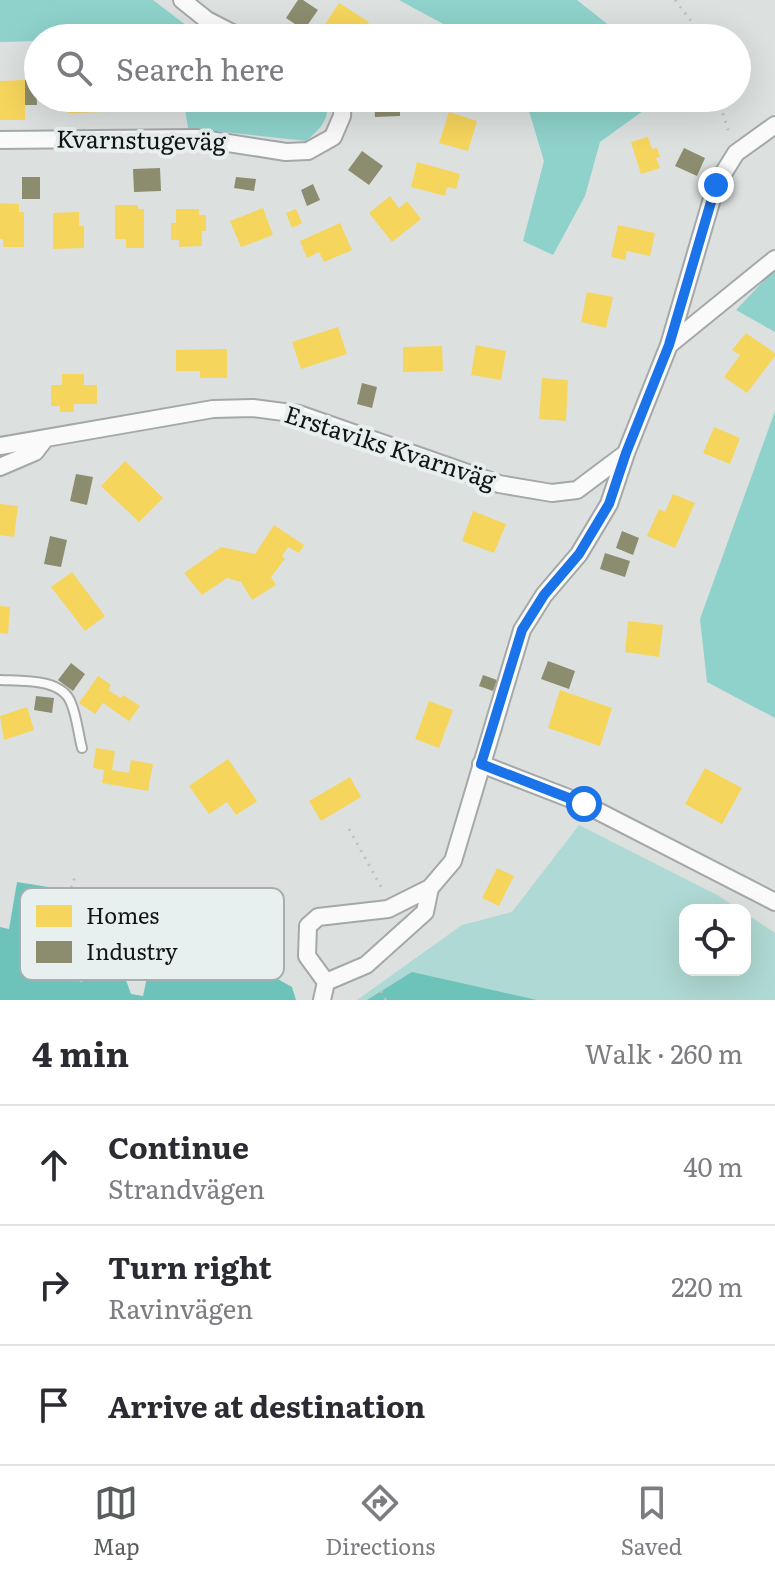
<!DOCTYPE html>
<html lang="en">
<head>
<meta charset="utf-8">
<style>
  :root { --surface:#fff; --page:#f2f2f3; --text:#2b2b33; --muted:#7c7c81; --line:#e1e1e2; --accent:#595d5d }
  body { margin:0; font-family:Literata,serif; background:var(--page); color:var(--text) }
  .controls { position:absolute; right:24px; bottom:24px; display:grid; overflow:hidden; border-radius:16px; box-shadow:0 8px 32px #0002 }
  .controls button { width:72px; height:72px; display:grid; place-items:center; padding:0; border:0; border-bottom:2px solid var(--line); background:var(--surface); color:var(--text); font:40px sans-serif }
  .stop { position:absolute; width:24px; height:24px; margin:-18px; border:6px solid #1a73e8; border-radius:50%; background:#fff }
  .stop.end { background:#1a73e8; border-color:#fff; box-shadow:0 2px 8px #0008 }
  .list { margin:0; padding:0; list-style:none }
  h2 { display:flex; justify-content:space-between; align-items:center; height:104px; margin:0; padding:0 32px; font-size:34px }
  h2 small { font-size:26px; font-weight:400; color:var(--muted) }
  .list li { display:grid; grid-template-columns:52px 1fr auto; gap:24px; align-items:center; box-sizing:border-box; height:120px; padding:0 32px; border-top:2px solid var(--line) }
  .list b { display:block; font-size:30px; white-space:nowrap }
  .list p { margin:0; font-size:26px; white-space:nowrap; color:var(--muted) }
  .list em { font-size:26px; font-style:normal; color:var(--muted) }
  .icon { flex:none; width:44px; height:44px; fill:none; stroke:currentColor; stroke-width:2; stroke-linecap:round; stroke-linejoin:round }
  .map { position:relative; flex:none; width:775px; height:1000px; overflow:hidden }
  .search { position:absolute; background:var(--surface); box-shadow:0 8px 32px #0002; left:24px; right:24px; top:24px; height:88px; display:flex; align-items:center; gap:20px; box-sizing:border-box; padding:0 28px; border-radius:44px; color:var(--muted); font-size:30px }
  .sheet { height:464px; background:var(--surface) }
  nav { display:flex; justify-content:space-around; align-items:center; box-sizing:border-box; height:112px; border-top:2px solid var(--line); background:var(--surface); font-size:22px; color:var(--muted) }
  nav a { display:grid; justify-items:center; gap:4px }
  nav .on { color:var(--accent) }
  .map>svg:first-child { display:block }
  .green { fill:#afd9d4 }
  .forest { fill:#8ed2cb }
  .water { fill:#6dc3ba }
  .homes { fill:#f6d55c }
  .industry { fill:#8c8c6e }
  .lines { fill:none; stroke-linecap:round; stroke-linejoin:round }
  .lane-casing { stroke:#a5a8a8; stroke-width:12 }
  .street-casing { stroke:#a5a8a8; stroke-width:20 }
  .path { stroke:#c0c1c1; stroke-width:3; stroke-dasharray:2 6; stroke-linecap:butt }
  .lane { stroke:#fafafa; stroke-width:8 }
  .street { stroke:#fafafa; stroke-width:16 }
  .route { stroke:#1a73e8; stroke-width:10 }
  .labels { text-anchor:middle; stroke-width:8; stroke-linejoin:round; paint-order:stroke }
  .street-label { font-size:24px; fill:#131616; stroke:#e7f0ef }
  .key { fill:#e7f0ef; stroke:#a7afae; stroke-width:2 }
  .key-label { font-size:22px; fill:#131616 }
</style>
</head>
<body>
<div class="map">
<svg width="775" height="1000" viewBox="0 0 775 1000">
  <rect width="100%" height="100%" fill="#dce1e0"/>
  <path class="green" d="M579,825L717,895L740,910H685V970H745V913L775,933V1000H357L462,925L512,912Z"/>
  <path class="forest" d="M0,0H153L203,38H38V41L0,42Z
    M399,0H577L625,38H469Z
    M179,98H326C331,118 321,129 306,141L188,128L184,102Z
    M525,98H661L600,142L585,196L553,255L523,241L544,161Z
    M775,269V332L736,310Z
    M775,411V718L707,682L700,619Z"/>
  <path class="water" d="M17,882L67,890L107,928L131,994L143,996L150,963L265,972L292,987L296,1000H0V927L9,929Z
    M412,972L537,1000H367Z"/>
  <path class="homes" d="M339,3L369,22L358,38H346L325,24Z
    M25,80V120H0V81Z
    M68,98H105L106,112L68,113Z
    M449,112L477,121L468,151L439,143Z
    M648,137L652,149L657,148L660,157L656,158L660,168L641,174L631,142Z
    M417,162L460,174L456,189L447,187L445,196L411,187Z
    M390,196L399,208L407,201L421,219L392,242L369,213Z
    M0,203L19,204V212H24V247H3V239H0Z
    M115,205H138V209H144V248H126V239H115Z
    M263,208L273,235L241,247L230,221Z
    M176,209H199V215H206V231H202V246L179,247V240H171V223H176Z
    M296,209L302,223L292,228L286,213Z
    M79,212V226H84V248L53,249V213Z
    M340,223L352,250L324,262L319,252L307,258L300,241Z
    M618,225L655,233L650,256L627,251L625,260L611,257Z
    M587,292L613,297L606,328L581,322Z
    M338,327L347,354L301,369L292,342Z
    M746,333L775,353V356L747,393L724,377L740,355L732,350Z
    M476,345L506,351L501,380L471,375Z
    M442,346L443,371L403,372V347Z
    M227,349V378H200V371H176V350Z
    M62,374H84V385H97V404H74V412H60V406H51V385H62Z
    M542,378L568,380L566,421L539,419Z
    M714,427L740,438L730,464L703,453Z
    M125,461L163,498L139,522L101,486Z
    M673,494L695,503L675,548L647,536L659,509L665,512Z
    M0,504L18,506L14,537L0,535Z
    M473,511L506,524L494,553L462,541Z
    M274,525L304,545L299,553L288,547L282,556L285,559L271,577L276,585L252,600L241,582L227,578L202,595L184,573L221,547L255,554Z
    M72,572L105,616L85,631L51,587Z
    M0,606L10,607L8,634L0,633Z
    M628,621L663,625L659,657L625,652Z
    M98,676L111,685L108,690L121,698L123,695L140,706L129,721L103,703L95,714L79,703Z
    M560,690L612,708L600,746L548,728Z
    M429,701L453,710L439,748L415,739Z
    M27,707L34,730L4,740L0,716Z
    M96,748L115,751L112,770L129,773L131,760L153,764L148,791L102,783L104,770L93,768Z
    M228,759L257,801L236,815L227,802L209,814L189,786Z
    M705,768L742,788L722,824L685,804Z
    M350,777L361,797L321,821L309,801Z
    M497,868L514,876L499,906L482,898Z"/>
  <path class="industry" d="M298,0H303L318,10L304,30L286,18Z
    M25,80H36L37,105H25Z
    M105,98H120L121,112H106Z
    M374,98H400V116L375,117Z
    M684,148L705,158L697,176L675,166Z
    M362,151L383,166L369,185L348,170Z
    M160,168L161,191L134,192L133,169Z
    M22,177H40V199H22Z
    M236,177L256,179L254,191L234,188Z
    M313,184L320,200L307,206L301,190Z
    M362,383L377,387L372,408L357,404Z
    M76,474L93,477L87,505L70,501Z
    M622,531L639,538L633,555L616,548Z
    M50,536L67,540L61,567L44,564Z
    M605,553L630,561L625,577L600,569Z
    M548,661L575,671L569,689L541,679Z
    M71,663L85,674L73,691L58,680Z
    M483,675L497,680L493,691L479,686Z
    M36,696L54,698L52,713L34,710Z"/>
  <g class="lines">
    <defs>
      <path id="lane" d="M0,680C21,681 62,678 71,703C77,717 78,733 82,748"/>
      <path id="street" d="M182,0L207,20L242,38
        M0,140L196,138L286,152L308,151L333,137L342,116L343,98
        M669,345L775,259
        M0,446L213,409L253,408L299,414L499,484L552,493L577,490L625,454
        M0,467L35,452L45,439
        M481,764L584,804L775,902
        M430,888L388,909L318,917L308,926L307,956L326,982L366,965L425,912L430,888L453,861L522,630L544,595L579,554L609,504L626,453L669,345L716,185L736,153L775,125
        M322,1000L326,982"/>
    </defs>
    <use href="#lane" class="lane-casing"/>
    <use href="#street" class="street-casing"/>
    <path class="path" d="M675,0L704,38
      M718,98L730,136
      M349,829L384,892
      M42,971L76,874
      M81,982L101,891
      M381,991L386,1000"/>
    <use href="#lane" class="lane"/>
    <use href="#street" class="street"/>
  </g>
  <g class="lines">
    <path class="route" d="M584,804L481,764L522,630L544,595L579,554L609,504L626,453L669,345L716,185"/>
  </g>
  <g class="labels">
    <g class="street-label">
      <text transform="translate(141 141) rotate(1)" y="8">Kvarnstugeväg</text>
      <text transform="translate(390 448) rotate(18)" y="8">Erstaviks Kvarnväg</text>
    </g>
  </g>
  <rect x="20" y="888" width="264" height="92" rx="12" class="key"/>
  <rect x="36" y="905" width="36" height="22" fill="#f6d55c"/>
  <rect x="36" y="941" width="36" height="22" fill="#8c8c6e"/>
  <g class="key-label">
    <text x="86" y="924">Homes</text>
    <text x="86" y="960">Industry</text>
  </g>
</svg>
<div class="controls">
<button><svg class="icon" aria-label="locate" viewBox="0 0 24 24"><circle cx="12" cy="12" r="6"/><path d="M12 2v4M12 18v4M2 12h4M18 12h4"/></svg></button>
</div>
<div class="stop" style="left:584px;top:804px"></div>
<div class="stop end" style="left:716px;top:185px"></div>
<div class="search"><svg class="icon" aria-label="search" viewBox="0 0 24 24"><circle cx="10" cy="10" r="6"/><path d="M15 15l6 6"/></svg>Search here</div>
</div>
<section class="sheet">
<h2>4 min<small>Walk · 260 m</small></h2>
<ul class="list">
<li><svg class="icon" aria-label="ahead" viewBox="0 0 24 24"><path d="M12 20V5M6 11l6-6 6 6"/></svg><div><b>Continue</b><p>Strandvägen</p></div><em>40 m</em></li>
<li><svg class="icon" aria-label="right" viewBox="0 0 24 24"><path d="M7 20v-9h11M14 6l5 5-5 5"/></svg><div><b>Turn right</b><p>Ravinvägen</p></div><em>220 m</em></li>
<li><svg class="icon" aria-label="arrive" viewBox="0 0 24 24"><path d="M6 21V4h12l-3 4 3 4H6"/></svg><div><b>Arrive at destination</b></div></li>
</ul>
</section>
<nav>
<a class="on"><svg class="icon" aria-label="map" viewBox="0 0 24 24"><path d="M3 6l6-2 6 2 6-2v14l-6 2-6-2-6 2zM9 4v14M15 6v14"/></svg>Map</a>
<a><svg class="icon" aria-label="directions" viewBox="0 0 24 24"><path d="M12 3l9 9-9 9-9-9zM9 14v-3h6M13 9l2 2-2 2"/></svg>Directions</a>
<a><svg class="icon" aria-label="saved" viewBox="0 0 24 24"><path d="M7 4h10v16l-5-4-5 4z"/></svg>Saved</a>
</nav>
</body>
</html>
